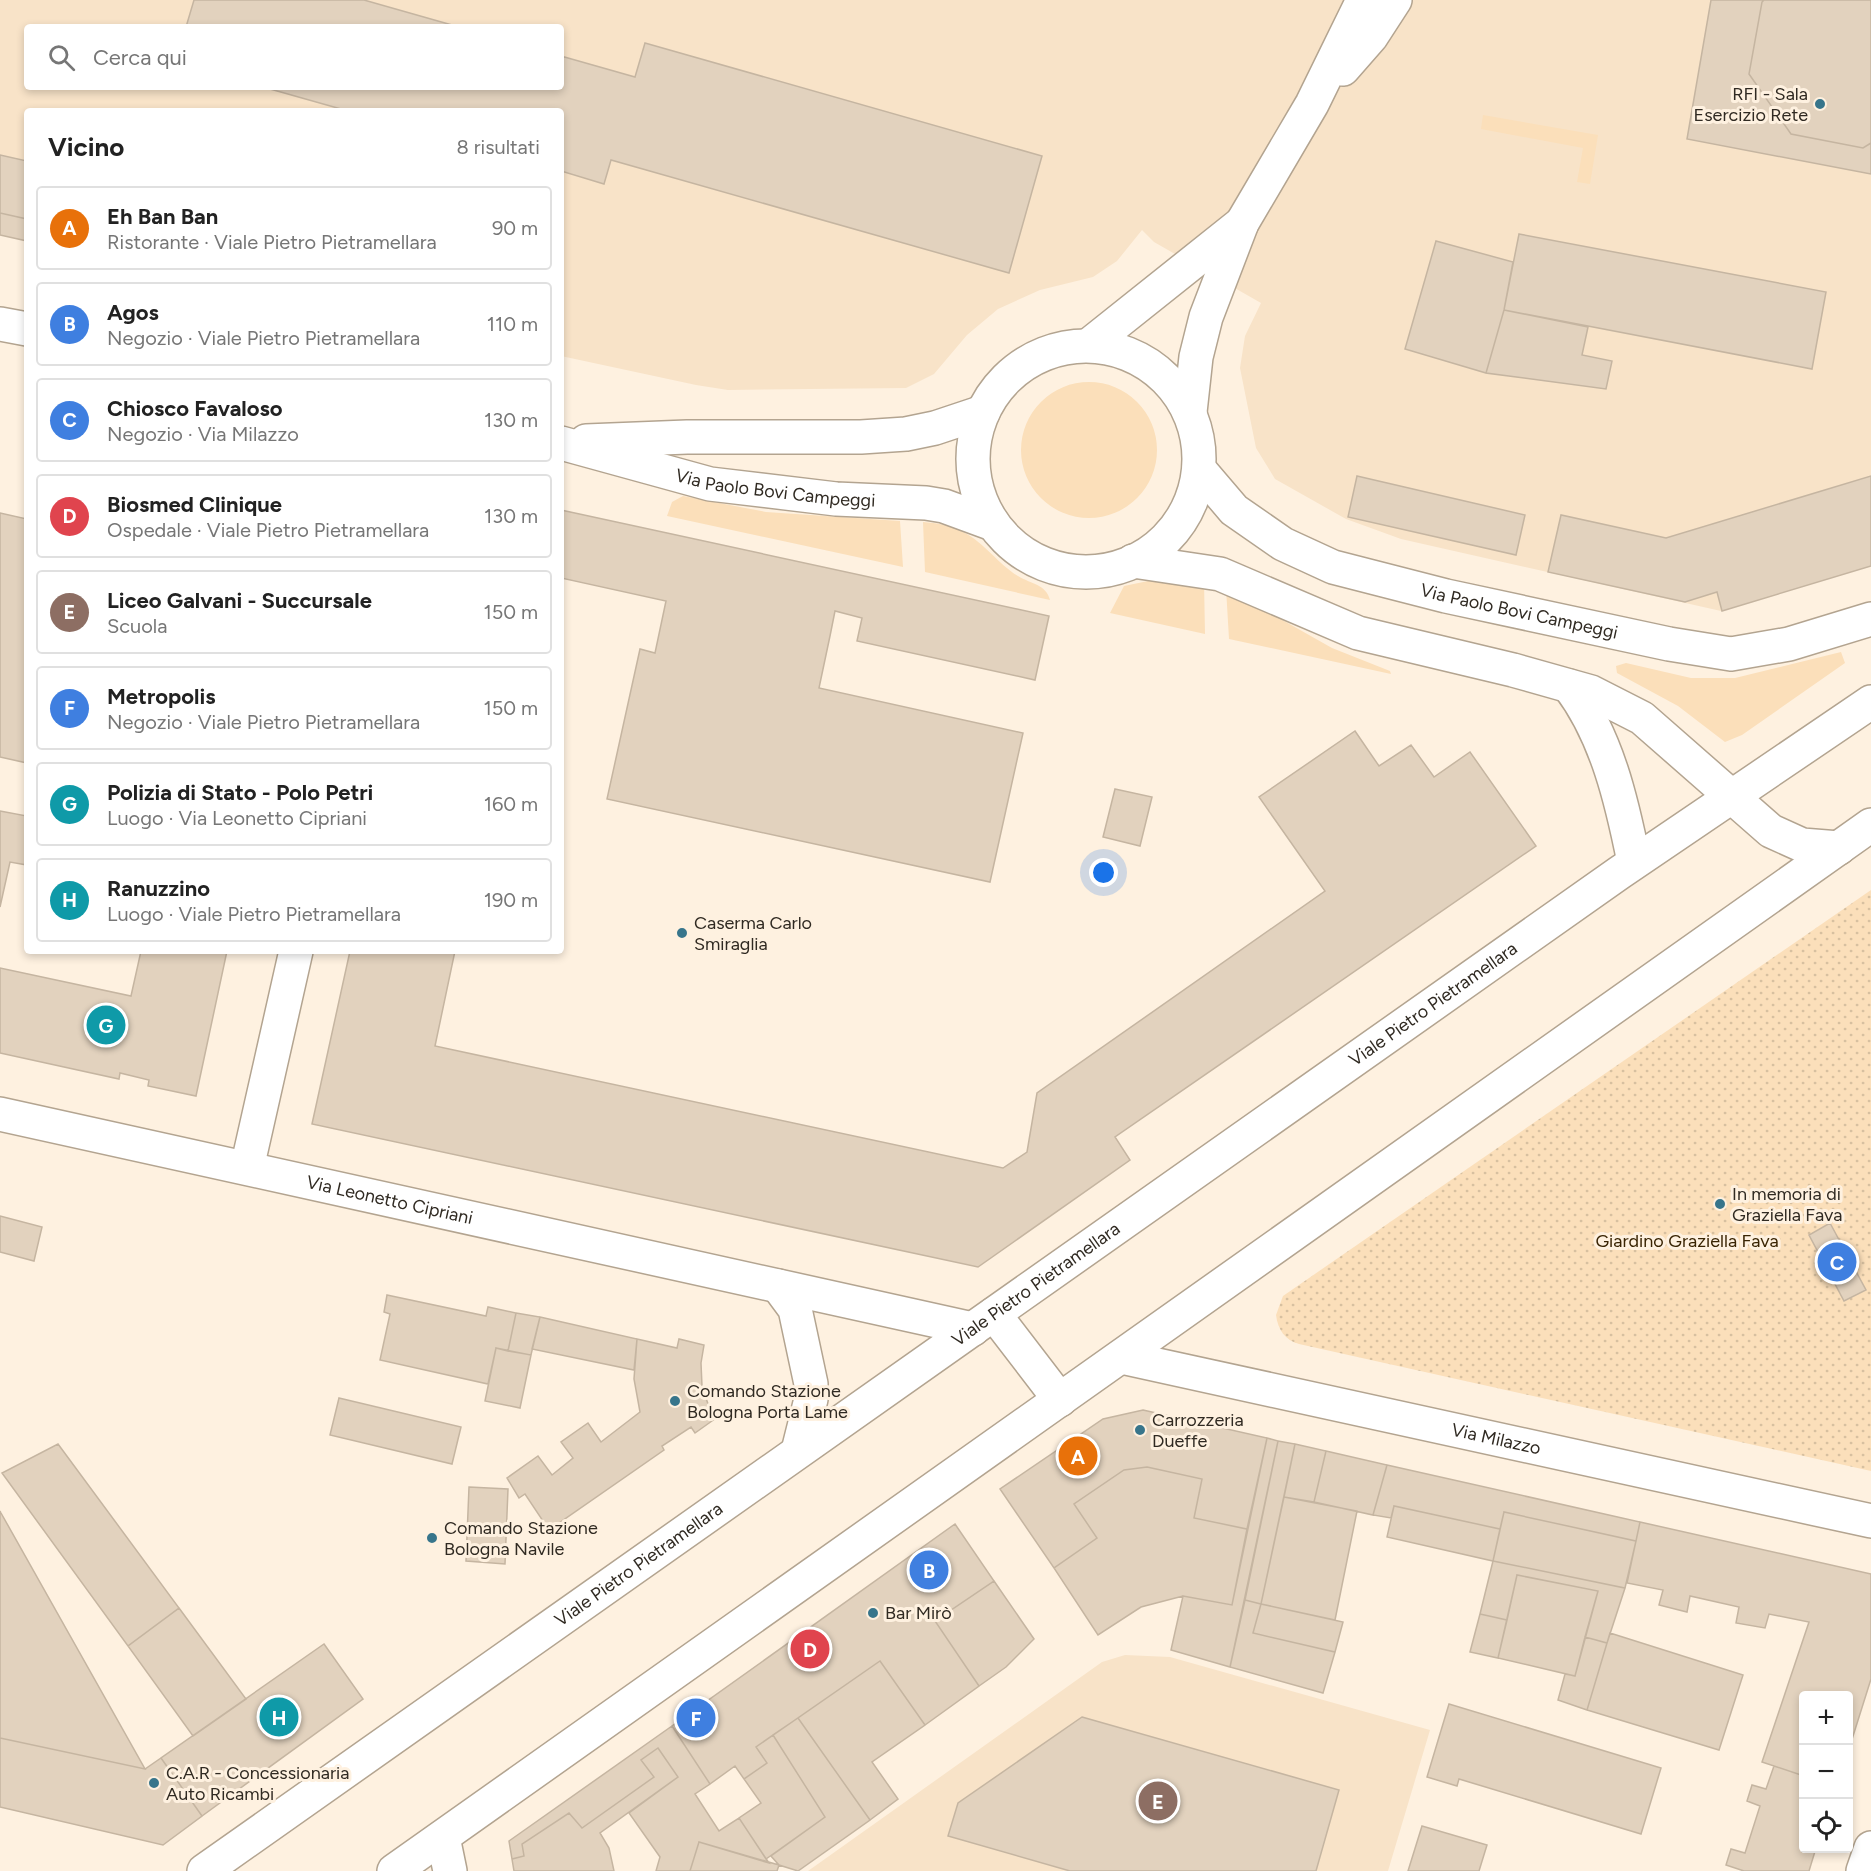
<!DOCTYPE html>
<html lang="it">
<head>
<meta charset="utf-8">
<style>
  :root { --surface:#fff; --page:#f2f2f2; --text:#222; --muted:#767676; --line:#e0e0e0; --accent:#0b8043 }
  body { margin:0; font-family:Figtree,sans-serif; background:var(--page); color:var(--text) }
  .controls { position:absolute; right:18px; bottom:18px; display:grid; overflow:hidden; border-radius:6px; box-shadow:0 3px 9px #0003 }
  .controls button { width:54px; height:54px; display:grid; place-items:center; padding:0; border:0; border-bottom:2px solid var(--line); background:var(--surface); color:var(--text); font:30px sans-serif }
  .you { position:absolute; left:1104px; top:873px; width:21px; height:21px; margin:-15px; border:4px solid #fff; border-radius:50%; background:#1a73e8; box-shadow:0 0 0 9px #1a73e833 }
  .badge { display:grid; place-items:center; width:39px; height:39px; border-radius:50%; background:var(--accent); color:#fff; font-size:20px; font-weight:700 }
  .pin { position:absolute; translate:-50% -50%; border:3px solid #fff; box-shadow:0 2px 6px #0006 }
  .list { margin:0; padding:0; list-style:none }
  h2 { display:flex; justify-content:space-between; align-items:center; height:78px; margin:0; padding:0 24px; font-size:26px }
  h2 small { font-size:20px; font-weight:400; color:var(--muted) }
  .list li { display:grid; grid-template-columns:39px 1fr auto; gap:18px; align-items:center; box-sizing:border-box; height:84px; margin:0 12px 12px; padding:0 12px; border:2px solid var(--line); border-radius:6px }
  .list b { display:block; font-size:22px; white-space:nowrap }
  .list p { margin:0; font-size:20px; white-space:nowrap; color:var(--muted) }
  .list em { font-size:20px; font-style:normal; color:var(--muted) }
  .icon { flex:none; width:33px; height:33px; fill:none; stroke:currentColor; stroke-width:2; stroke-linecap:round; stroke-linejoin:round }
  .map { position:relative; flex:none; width:1871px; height:1871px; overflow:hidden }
  .search { position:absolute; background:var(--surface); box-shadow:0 3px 9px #0003; left:24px; top:24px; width:540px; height:66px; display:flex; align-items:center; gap:15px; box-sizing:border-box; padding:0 21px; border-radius:6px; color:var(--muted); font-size:22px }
  .panel { position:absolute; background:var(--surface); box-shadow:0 3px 9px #0003; left:24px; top:108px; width:540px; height:846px; border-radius:6px }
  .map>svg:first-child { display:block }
  .built { fill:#f8e3c8; fill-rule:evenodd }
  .grass { fill:#fbdfba }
  .park { fill:url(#park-dots) }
  .building { fill:#e2d2be; stroke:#c5b5a1; stroke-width:1.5 }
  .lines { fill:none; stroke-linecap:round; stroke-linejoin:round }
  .minor-casing { stroke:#b3a490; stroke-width:36 }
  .major-casing { stroke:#b3a490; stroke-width:36 }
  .minor { stroke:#fff; stroke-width:33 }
  .major { stroke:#fff; stroke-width:33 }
  .poi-dot { fill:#37758b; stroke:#fef1e0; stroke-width:2 }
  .labels { text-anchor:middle; stroke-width:6; stroke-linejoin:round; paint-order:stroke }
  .poi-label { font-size:18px; fill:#302a22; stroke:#fef1e0; text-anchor:start }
  .street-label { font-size:18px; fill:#302a22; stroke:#fef1e0 }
  .park-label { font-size:18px; fill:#392403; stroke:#fef1e0 }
</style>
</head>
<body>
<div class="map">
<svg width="1871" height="1871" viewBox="0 0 1871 1871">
  <defs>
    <pattern id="park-dots" width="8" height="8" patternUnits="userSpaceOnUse" patternTransform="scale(1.5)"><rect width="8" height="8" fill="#fbdfba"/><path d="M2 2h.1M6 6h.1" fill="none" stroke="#d7c0a0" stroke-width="1.8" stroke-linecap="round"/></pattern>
  </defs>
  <rect width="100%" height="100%" fill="#fef1e0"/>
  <path class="built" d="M0,0H1871V566L1721,611L1401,539L1346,519L1275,479L1256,448L1240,368L1245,336L1261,303L1154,242L1142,230L1117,261L1093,277L1040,290L998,309L967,335L934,374L906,388L728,390L696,385L561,356V111H27V241L0,235ZM27,27H561V87H27Z
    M1125,1655L1170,1657L1430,1730L1388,1871H808L1102,1662Z"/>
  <path class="grass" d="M1483,115L1598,135L1590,184L1577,182L1583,148L1481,129Z
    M1021 450a68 68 0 1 1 136 0a68 68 0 1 1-136 0Z
    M683,496L766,512L900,521L903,567L667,516L672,502Z
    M923,522C937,523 950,525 963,532C984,542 998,564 1018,576C1031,584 1046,584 1050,600L925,572Z
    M1153,580L1204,581L1205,634L1110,613L1124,586Z
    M1226,588L1332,648L1390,671L1391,674L1229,639Z
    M1841,652L1845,663L1742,735L1725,742L1678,706L1617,673L1616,666L1626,663L1691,678H1735Z"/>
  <path class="park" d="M1871,890V1471L1299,1344C1285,1340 1278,1330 1276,1315L1283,1296Z"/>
  <path class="building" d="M194,0H364L459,27H186Z
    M1711,0H1764L1762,2L1749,74L1791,134L1863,148L1871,143V174L1687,139Z
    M1764,0H1871V143L1863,148L1791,134L1749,74L1762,2Z
    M645,43L1042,156L1009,273L611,160L604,184L561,171V111H348L263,87H561V56L635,77Z
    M0,155L27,161V219L0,213Z
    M0,213L27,219V241L0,235Z
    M1519,234L1826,292L1812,369L1504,310Z
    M1436,241L1513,262L1504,310L1486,373L1405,349Z
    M1504,310L1588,327L1582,355L1612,361L1606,389L1486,373Z
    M1357,476L1525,515L1516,555L1348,517Z
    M1871,476V566L1722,611L1717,592L1685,602L1548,572L1561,515L1666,538Z
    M561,510L1049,616L1035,680L857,641L862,618L835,611L830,636L819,688L1023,733L990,882L607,799L640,649L655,653L666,601L561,578Z
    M0,513L27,519V763L0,757Z
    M1355,731L1379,766L1411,745L1434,777L1470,752L1536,846L1115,1137L1130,1160L978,1267L312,1124L350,951H455L435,1046L1003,1168L1027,1152L1037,1093L1325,891L1259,797Z
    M1115,789L1152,797L1140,846L1103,837Z
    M0,811L27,816V865L10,862L0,907Z
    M141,951H227L196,1096L148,1086L149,1080L120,1073L119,1079L0,1053V968L131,996Z
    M0,1216L42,1227L34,1261L0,1252Z
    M1830,1223L1866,1290L1844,1301L1809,1235Z
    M387,1295L486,1316L488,1307L516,1313L508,1351L496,1348L488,1384L380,1360L390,1314L384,1312Z
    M516,1313L540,1317L531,1355L508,1351Z
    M540,1317L637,1339L634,1370L532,1349Z
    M637,1339L677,1348L679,1339L704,1345L701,1363L702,1386L708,1404L719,1416L695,1433L691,1427L662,1446L664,1450L549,1530L525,1494L519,1498L507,1478L538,1456L552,1475L573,1458L561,1442L588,1423L601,1442L640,1412L634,1379Z
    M496,1348L531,1355L520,1408L485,1401Z
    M339,1398L461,1427L452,1464L330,1435Z
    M1143,1410L1267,1438L1247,1529L1194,1518L1202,1479L1147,1467L1124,1470L1074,1504L1097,1538L1054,1568L1000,1489L1103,1419Z
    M1267,1438L1278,1441L1230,1667L1171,1650L1183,1596L1232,1605Z
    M1278,1441L1295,1444L1261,1604L1245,1600Z
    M58,1444L179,1608L128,1646L2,1473Z
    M1295,1444L1326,1451L1314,1502L1284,1497Z
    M1326,1451L1387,1465L1373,1515L1314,1502Z
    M1387,1465L1640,1522L1636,1541L1504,1512L1500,1529L1394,1506L1391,1518L1373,1515Z
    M1147,1467L1202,1479L1194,1518L1247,1529L1232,1605L1183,1596L1141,1607L1098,1635L1054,1568L1097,1538L1074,1504L1124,1470Z
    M469,1487L508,1489L505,1564L466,1561Z
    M1284,1497L1357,1511L1335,1620L1261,1604Z
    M1394,1506L1500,1529L1493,1561L1387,1537Z
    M0,1511L1,1513L145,1769L0,1738Z
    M1504,1512L1636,1541L1625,1588L1493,1561Z
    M1640,1522L1871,1574V1679L1848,1752V1696H1804V1776L1762,1762L1809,1622L1769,1614L1765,1628L1736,1623L1739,1607L1690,1596L1687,1612L1659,1605L1663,1590L1627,1583Z
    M955,1524L994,1581L935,1621L979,1686L925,1725L880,1661L756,1747L767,1763L744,1779L735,1766L710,1784L672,1726Z
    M1493,1561L1625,1588L1607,1643L1585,1637L1598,1591L1517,1575L1507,1620L1480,1614Z
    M1517,1575L1598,1591L1575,1676L1498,1658Z
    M994,1581L1034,1639L1006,1667L979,1686L935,1621Z
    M1245,1600L1261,1604L1253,1633L1335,1652L1323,1693L1230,1667Z
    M1261,1604L1343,1622L1335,1652L1253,1633Z
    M179,1608L246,1699L193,1736L128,1646Z
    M1480,1614L1507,1620L1498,1658L1470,1652Z
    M1610,1633L1743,1675L1719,1750L1587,1710Z
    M1585,1637L1607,1643L1587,1710L1558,1700L1565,1674L1575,1676Z
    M324,1644L363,1699L202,1816L161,1758Z
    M880,1661L925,1725L872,1762L898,1799L870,1820L798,1718Z
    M1449,1704L1661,1768L1641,1834L1459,1779L1457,1786L1427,1777Z
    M1082,1717L1339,1790L1316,1871H1070L948,1836L958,1803Z
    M798,1718L870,1820L798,1871L779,1865L771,1856L825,1817L773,1735Z
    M672,1726L710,1784L695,1794L719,1831L739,1818L769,1863L699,1842L690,1871H656L660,1857L629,1813L678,1777L658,1748L641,1760L654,1777L582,1828L569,1813L522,1844L524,1856L512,1859L509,1841Z
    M773,1735L825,1817L766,1859L739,1818L761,1803L744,1779L767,1763L756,1747Z
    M0,1738L145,1769L161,1758L202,1816L163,1845L0,1807Z
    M658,1748L678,1777L600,1833L609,1848L614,1871H514L512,1859L524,1856L522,1844L569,1813L582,1828L654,1777L641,1760Z
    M1774,1766L1804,1776V1848H1816L1809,1871H1744L1726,1865L1731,1849L1745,1853L1760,1806L1747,1801L1752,1785L1766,1789Z
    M1422,1826L1487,1845L1479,1871H1408Z
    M699,1842L779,1865L777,1871H690Z"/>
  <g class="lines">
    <defs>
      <g id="minor">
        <path d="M1343,69L1371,37L1395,0"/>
        <path d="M0,324L27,329"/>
        <path d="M1089,345L1242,223"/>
        <circle cx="1086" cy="459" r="113"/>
        <path d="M1190,412L1196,357L1206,317L1242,223L1312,104L1363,0"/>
        <path d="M586,441L687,437H861L906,434L935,428L983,412"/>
        <path id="s1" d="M561,443L710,484L836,499L926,503L944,506L993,524"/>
        <path id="s2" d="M1199,469L1234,510L1283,544L1333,567L1446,596L1669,644L1731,654L1789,644L1871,619"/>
        <path d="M1133,561L1220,574L1358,633L1513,670L1591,692L1642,718L1771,831L1802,845L1839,848"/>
        <path d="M1569,686C1607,736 1622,802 1634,862"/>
        <path id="s3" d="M0,1114L973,1329"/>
        <path d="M247,1168L296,951"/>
        <path d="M778,1286L795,1309L811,1384V1399L798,1451"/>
        <path id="s4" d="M1121,1357L1871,1521"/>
        <path d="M443,1837L450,1871"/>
        <path d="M1863,1871L1871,1848"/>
      </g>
      <g id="major">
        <path d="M994,1314L1060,1400"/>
        <path id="s5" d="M204,1871L1619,873L1871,702"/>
        <path d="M394,1871L1871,825"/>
      </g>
    </defs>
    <use href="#minor" class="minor-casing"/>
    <use href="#major" class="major-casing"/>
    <use href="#minor" class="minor"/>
    <use href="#major" class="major"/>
  </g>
  <g class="poi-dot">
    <circle cx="1820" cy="104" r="6"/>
    <circle cx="682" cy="933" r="6"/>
    <circle cx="1720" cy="1204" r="6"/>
    <circle cx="675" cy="1401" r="6"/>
    <circle cx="1140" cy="1430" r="6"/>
    <circle cx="432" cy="1538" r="6"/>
    <circle cx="873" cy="1613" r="6"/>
    <circle cx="154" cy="1783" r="6"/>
  </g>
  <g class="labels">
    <g class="poi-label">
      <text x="1808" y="100" text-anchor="end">RFI - Sala<tspan x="1808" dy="21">Esercizio Rete</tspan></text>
      <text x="694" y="929">Caserma Carlo<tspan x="694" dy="21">Smiraglia</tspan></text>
      <text x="1732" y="1200">In memoria di<tspan x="1732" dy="21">Graziella Fava</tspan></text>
      <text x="687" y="1397">Comando Stazione<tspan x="687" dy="21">Bologna Porta Lame</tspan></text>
      <text x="1152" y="1426">Carrozzeria<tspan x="1152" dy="21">Dueffe</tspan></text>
      <text x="444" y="1534">Comando Stazione<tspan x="444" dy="21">Bologna Navile</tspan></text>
      <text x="885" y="1619">Bar Mirò</text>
      <text x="166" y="1779">C.A.R - Concessionaria<tspan x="166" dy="21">Auto Ricambi</tspan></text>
    </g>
    <g class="street-label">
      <text dy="6" stroke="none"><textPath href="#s1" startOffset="220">Via Paolo Bovi Campeggi</textPath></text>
      <text dy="6" stroke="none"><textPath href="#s2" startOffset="360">Via Paolo Bovi Campeggi</textPath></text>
      <text dy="6" stroke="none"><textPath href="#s5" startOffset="1504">Viale Pietro Pietramellara</textPath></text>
      <text dy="6" stroke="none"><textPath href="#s3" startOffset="399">Via Leonetto Cipriani</textPath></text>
      <text dy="6" stroke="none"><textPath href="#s5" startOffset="1018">Viale Pietro Pietramellara</textPath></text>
      <text dy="6" stroke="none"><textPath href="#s4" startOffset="384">Via Milazzo</textPath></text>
      <text dy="6" stroke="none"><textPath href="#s5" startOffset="532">Viale Pietro Pietramellara</textPath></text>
    </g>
    <g class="park-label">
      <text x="1687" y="1247">Giardino Graziella Fava</text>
    </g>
  </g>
</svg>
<div class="controls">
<button>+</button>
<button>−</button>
<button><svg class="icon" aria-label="locate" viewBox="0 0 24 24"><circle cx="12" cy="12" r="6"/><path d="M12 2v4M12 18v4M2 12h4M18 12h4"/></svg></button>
</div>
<div class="you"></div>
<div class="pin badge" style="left:1078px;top:1456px;background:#e8710a">A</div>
<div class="pin badge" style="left:929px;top:1570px;background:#3f7fe0">B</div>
<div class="pin badge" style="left:1837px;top:1262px;background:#3f7fe0">C</div>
<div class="pin badge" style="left:810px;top:1649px;background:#e0444e">D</div>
<div class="pin badge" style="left:1158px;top:1801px;background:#8d6e63">E</div>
<div class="pin badge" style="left:696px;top:1718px;background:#3f7fe0">F</div>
<div class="pin badge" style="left:106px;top:1025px;background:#0f9aa8">G</div>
<div class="pin badge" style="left:279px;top:1717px;background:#0f9aa8">H</div>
<div class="search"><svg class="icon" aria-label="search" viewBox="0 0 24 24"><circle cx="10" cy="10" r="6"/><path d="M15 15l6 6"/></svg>Cerca qui</div>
<section class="panel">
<h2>Vicino<small>8 risultati</small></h2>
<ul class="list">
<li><span class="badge" style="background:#e8710a">A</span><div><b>Eh Ban Ban</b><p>Ristorante · Viale Pietro Pietramellara</p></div><em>90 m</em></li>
<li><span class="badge" style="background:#3f7fe0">B</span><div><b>Agos</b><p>Negozio · Viale Pietro Pietramellara</p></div><em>110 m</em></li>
<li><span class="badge" style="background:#3f7fe0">C</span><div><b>Chiosco Favaloso</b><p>Negozio · Via Milazzo</p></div><em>130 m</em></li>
<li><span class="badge" style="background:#e0444e">D</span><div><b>Biosmed Clinique</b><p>Ospedale · Viale Pietro Pietramellara</p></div><em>130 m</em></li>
<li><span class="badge" style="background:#8d6e63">E</span><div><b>Liceo Galvani - Succursale</b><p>Scuola</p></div><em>150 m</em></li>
<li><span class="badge" style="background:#3f7fe0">F</span><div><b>Metropolis</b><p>Negozio · Viale Pietro Pietramellara</p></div><em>150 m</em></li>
<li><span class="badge" style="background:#0f9aa8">G</span><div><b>Polizia di Stato - Polo Petri</b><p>Luogo · Via Leonetto Cipriani</p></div><em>160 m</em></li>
<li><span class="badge" style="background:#0f9aa8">H</span><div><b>Ranuzzino</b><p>Luogo · Viale Pietro Pietramellara</p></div><em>190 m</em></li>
</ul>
</section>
</div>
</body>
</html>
